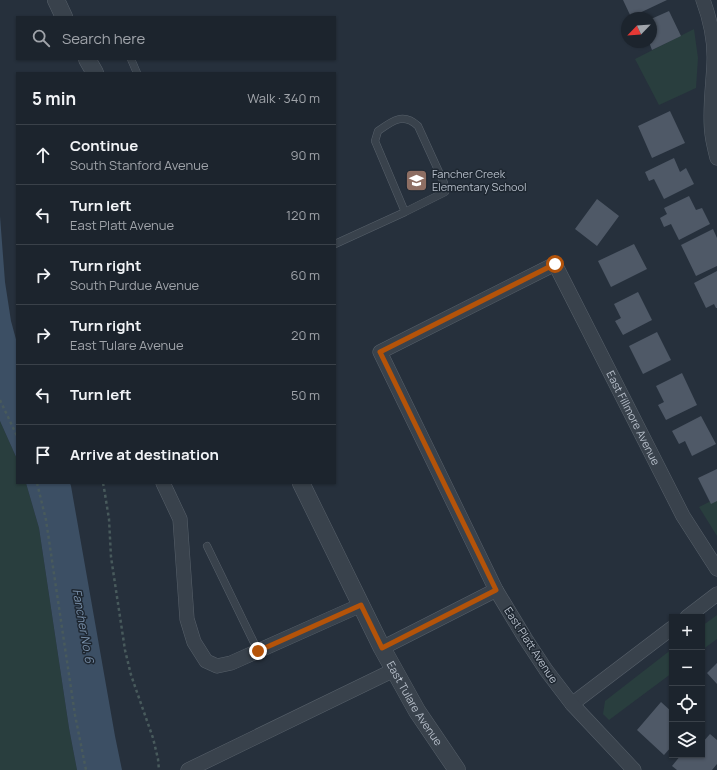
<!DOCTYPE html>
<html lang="en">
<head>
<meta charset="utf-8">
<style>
  :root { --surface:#1c242d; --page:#293039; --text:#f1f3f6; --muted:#a0a4aa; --line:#3a4149 }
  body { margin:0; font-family:Manrope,sans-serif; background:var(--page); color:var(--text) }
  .controls { position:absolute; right:12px; bottom:12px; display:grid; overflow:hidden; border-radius:0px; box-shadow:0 1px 3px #0004 }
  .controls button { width:36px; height:36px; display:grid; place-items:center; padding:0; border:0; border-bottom:1px solid var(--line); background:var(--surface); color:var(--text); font:20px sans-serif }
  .compass { position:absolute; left:621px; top:12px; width:36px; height:36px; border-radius:50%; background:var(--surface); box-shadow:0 1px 3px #0004; rotate:245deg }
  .stop { position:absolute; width:12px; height:12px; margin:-9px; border:3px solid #b45309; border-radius:50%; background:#fff }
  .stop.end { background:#b45309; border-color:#fff; box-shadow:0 1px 4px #0008 }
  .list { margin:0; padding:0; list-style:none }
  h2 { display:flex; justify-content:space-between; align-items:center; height:52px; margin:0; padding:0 16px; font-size:17px }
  h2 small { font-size:13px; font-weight:400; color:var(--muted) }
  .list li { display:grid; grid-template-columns:26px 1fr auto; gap:12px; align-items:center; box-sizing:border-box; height:60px; padding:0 16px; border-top:1px solid var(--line) }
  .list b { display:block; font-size:15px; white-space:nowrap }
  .list p { margin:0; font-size:13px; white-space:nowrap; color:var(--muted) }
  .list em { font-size:13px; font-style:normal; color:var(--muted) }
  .icon { flex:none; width:22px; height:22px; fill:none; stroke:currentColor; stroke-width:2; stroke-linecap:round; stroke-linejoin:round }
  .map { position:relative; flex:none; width:717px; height:770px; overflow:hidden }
  .search { position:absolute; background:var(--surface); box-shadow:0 1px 3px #0004; left:16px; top:16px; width:320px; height:44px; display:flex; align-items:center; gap:10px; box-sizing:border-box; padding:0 14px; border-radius:0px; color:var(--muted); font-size:15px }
  .panel { position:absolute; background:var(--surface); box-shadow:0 1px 3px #0004; left:16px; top:72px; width:320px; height:412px; border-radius:0px }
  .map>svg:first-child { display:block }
  .green { fill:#293e3e }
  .water { fill:#3c4f64 }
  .building { fill:#4f5967 }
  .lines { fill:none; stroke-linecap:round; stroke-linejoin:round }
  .service-casing { stroke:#57606a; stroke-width:8 }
  .minor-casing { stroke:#57606a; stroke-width:15 }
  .tertiary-casing { stroke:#57606a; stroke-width:18 }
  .path { stroke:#485a5c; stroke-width:2.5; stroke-dasharray:3 3; stroke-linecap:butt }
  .service { stroke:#39424c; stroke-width:7 }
  .minor { stroke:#39424c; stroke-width:14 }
  .tertiary { stroke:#39424c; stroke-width:17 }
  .route { stroke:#b45309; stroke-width:5 }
  .labels { text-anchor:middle; stroke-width:3; stroke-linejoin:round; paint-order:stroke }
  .poi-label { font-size:11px; fill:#b5bdc8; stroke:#1e2731; text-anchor:start }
  .street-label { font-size:11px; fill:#b5bdc8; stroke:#1e2731 }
  .water-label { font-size:12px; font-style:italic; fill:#788fa9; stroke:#1e2731 }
</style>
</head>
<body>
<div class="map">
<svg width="717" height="770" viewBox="0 0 717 770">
  <rect width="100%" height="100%" fill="#26303c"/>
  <path class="green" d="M694,29L698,58L696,88L659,105L635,59Z
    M0,421L17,459V483H26L39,528L69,728L77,770H0Z
    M717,498V536L699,507Z
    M717,615V639L702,650V626Z
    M672,649V673L609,720L603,714L605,701Z"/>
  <path class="water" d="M0,216L5,282L11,321L17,343V459L0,421Z
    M26,483H70L71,486L115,736L122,770H77L69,728L39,528Z"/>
  <path class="building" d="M623,0H667L631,17Z
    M669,11L681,36L652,50L649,42H651V19Z
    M670,111L685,143L652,158L638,126Z
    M674,158L680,172L686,168L694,184L664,199L654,179L649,181L645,172Z
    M689,196L696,210L702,208L710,224L679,240L671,224L664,227L660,218L667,214L664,208Z
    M597,199L619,216L597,246L575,229Z
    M713,229L717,238V266L696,276L681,245Z
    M634,244L647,269L611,287L598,261Z
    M717,271V308H716L714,304L706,308L694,283Z
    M638,292L652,320L623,335L615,321L621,318L614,304Z
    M657,332L671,360L643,374L629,346Z
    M682,373L697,405L666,420L658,405L664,402L656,386Z
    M701,416L716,444L692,456L685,441L679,444L672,431Z
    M717,469V501L711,504L698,478Z
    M717,663V684L707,673Z
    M661,702L672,712V746L664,755L637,730Z
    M710,734L717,740V764L712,770H677L672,766L681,755H702V743Z"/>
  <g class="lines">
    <defs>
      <path id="service" d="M131,59L137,73
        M335,244L405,212L445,192L444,183L418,126C403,112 392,121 378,131L375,141L405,212
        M207,546L258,651"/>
      <g id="minor">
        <path d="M703,0C710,19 715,42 714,63C713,87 709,111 712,134C713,142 715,150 717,158"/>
        <path d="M163,483L180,519L187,619L194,642L206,661L217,666L231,663L361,605"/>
        <path d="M687,617L717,594"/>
        <path d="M382,648L496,590"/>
        <path d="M572,704L672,628"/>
        <path d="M188,770L394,670"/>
        <path id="s1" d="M634,770L572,704L546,670L525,638L496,590L380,352L555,264L683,516L717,569"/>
      </g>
      <g id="tertiary">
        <path d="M56,0L64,17"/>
        <path d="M87,59L95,73"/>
        <path id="s2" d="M301,483L382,648L417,711L457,770"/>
      </g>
    </defs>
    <use href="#service" class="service-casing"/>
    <use href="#minor" class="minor-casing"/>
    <use href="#tertiary" class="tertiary-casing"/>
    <path class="path" d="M0,400L17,436
      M37,483L46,520L75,715L86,770
      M103,483L104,488L109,519L111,557L125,650L131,675L153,738L158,759L159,770"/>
    <use href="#service" class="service"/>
    <use href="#minor" class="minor"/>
    <use href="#tertiary" class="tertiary"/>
  </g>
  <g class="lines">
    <path class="route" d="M258,651L361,605L382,648L496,590L380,352L555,264"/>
  </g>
  <defs>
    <symbol id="school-square" viewBox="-11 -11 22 22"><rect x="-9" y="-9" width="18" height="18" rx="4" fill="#8d6e63" stroke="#1e2731"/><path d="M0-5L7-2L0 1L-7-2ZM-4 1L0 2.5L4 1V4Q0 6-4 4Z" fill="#fff"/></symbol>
  </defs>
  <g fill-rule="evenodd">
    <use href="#school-square" x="404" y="168" width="25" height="25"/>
  </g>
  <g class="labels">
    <g class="poi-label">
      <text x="432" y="178">Fancher Creek<tspan x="432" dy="13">Elementary School</tspan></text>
    </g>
    <g class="street-label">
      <text dy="4" stroke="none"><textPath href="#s1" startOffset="861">East Fillmore Avenue</textPath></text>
      <text transform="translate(531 645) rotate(57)" y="4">East Platt Avenue</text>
      <text dy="4" stroke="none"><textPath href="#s2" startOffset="248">East Tulare Avenue</textPath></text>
    </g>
    <g class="water-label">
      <text transform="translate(83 626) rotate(80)" y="4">Fancher No. 6</text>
    </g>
  </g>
</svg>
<div class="controls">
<button>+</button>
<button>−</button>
<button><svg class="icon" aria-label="locate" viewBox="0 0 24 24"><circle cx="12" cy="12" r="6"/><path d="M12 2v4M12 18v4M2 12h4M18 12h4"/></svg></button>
<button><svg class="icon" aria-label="layers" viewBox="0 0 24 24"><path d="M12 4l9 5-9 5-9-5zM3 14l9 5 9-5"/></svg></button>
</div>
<svg class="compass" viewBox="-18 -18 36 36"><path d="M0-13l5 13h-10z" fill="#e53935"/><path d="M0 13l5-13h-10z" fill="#a0a4aa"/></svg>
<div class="stop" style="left:555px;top:264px"></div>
<div class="stop end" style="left:258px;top:651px"></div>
<div class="search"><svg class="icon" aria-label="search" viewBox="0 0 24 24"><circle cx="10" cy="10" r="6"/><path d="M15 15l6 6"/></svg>Search here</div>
<section class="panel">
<h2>5 min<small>Walk · 340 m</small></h2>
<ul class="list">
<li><svg class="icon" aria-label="ahead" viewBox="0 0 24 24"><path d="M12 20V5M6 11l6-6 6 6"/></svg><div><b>Continue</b><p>South Stanford Avenue</p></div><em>90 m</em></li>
<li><svg class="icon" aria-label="left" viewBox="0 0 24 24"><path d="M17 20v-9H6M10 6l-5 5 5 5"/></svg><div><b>Turn left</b><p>East Platt Avenue</p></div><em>120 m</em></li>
<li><svg class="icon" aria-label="right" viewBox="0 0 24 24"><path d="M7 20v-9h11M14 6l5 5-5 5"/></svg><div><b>Turn right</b><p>South Purdue Avenue</p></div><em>60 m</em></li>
<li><svg class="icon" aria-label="right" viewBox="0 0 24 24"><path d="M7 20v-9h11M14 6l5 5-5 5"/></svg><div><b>Turn right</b><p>East Tulare Avenue</p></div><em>20 m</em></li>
<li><svg class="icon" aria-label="left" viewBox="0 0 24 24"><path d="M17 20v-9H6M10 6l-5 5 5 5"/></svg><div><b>Turn left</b></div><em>50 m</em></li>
<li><svg class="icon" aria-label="arrive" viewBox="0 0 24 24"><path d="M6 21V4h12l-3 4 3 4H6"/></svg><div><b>Arrive at destination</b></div></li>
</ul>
</section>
</div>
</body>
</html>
